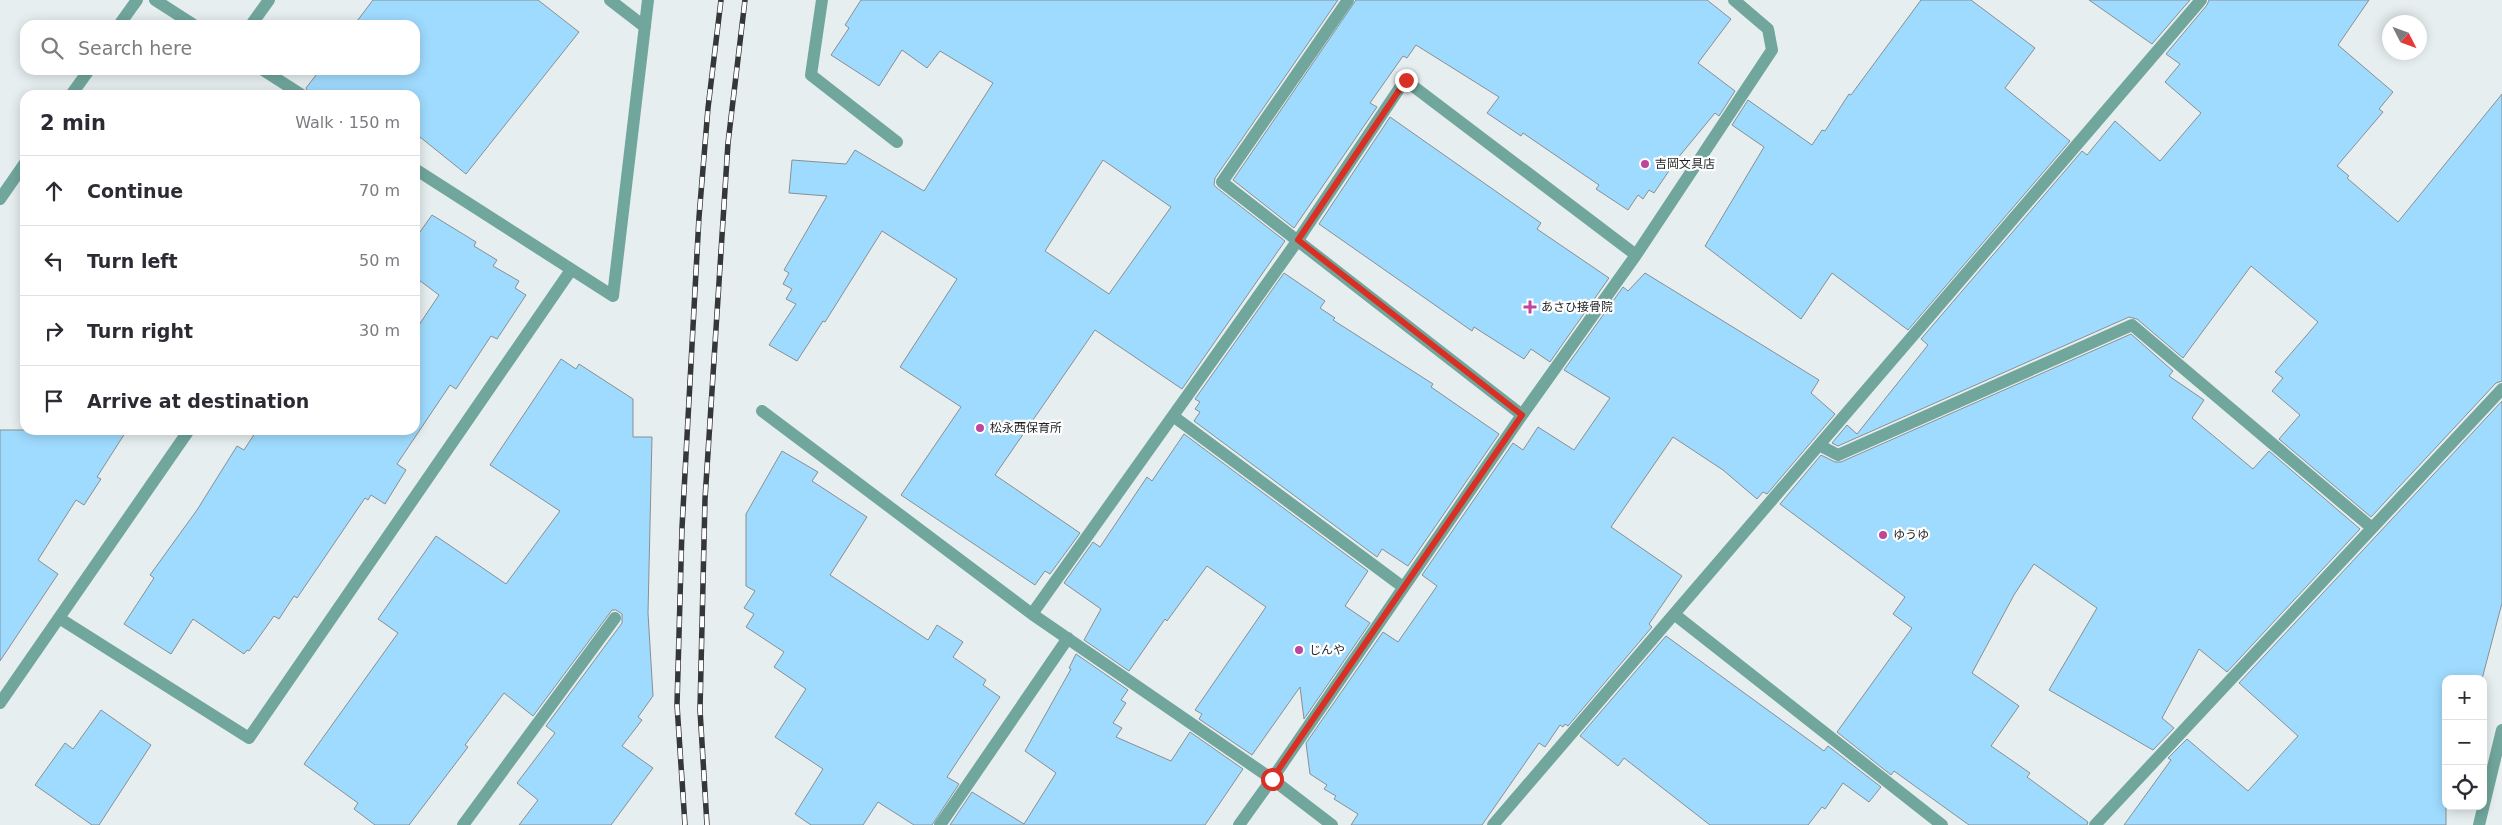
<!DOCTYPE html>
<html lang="en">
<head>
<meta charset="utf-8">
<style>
  :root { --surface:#fff; --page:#f7f7f7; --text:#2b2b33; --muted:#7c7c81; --line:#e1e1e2 }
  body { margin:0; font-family:"DejaVu Sans","Noto Sans JP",sans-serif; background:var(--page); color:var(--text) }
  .controls { position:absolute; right:15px; bottom:15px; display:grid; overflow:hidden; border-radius:10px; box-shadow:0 2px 12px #0003 }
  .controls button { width:45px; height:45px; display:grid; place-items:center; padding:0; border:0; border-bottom:1px solid var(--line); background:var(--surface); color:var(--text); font:25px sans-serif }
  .compass { position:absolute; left:2382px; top:15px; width:45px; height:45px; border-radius:50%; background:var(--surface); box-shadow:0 2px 12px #0003; rotate:132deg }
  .stop { position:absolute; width:15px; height:15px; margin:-11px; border:4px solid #d93025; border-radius:50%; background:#fff }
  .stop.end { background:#d93025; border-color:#fff; box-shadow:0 1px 5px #0008 }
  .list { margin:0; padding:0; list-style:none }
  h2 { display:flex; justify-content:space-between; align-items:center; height:65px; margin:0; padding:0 20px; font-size:21px }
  h2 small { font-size:16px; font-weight:400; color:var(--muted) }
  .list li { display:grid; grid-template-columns:32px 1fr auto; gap:15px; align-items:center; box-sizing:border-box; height:70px; padding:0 20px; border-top:1px solid var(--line) }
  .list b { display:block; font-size:19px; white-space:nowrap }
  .list em { font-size:16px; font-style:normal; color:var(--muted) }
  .icon { flex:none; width:28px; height:28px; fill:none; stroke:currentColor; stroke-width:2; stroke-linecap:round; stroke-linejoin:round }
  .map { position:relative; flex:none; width:2502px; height:825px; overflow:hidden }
  .search { position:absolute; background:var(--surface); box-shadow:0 2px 12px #0003; left:20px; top:20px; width:400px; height:55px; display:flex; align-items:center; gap:12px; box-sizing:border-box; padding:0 18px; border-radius:15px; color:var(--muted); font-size:19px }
  .panel { position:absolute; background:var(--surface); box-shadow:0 2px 12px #0003; left:20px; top:90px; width:400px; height:345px; border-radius:15px }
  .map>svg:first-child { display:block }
  .building { fill:#9fdbfe; stroke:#898f93; fill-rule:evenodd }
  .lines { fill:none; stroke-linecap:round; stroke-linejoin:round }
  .minor { stroke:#71a69c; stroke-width:12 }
  .rail-casing { stroke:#343738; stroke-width:5.5 }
  .rail { stroke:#fff; stroke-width:4; stroke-dasharray:11; stroke-linecap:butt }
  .route { stroke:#d93025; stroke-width:6 }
  .poi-dot { fill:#be469b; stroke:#fff; stroke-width:2 }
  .labels { text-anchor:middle; stroke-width:4.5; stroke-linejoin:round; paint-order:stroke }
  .poi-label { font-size:12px; fill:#1e2021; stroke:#fff; text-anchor:start }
</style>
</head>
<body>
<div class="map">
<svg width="2502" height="825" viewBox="0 0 2502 825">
  <rect width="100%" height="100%" fill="#e6eeef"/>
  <path class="building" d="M373,0H538L579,32L466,174L415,133V95H310L306,88L320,70H415V25H354Z
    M861,0H1338L1215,178L1214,185L1217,188L1285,241L1182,389L1095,330L995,475L1080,533L1050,574L1045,571L1035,585L901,495L961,407L900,367L957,279L882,231L825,322L823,321L797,361L769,345L796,304L786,299L792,289L783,284L789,273L784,270L827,196L789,193L792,160L846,164L855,150L924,191L993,83L940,51L927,68L902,50L879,86L831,55L849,28L845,25ZM1103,160L1171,207L1109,294L1045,251Z
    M1356,0H1707L1731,19L1698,63L1735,91L1719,116L1715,113L1677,159L1654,193L1649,190L1643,199L1638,195L1628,210L1596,189L1599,185L1523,133L1521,136L1487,113L1499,97L1416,45L1407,58L1403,56L1370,103L1377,107L1294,228L1233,180Z
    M1921,0H1971L2035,48L2005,88L2070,141L1908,330L1832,273L1801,319L1705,246L1764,147L1732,125L1748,100L1812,145L1822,130L1825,131L1849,94L1851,95Z
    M2089,0H2190L2152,44Z
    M2209,0H2369L2338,45L2393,92L2379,109L2383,112L2337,166L2349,176L2347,178L2398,222L2502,94V381L2496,383L2371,517L2279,439L2300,415L2272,391L2283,378L2275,372L2318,322L2251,266L2183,358L2137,319L2129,317L1838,446L1832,443L1847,425L1857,434L1928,345L1921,339L2082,151L2087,155L2115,121L2160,161L2201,113L2165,82L2180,64L2166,54L2207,5Z
    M1390,117L1541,223L1537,229L1609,278L1550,362L1531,349L1524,359L1474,327L1472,331L1319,224Z
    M432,215L476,242L474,246L497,260L493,266L519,281L515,288L526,295L497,339L491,336L456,389L450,385L397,464L406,470L385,504L371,495L368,500L365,498L297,598L294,596L279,619L274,616L249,651L247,650L244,654L193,619L171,654L124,624L154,578L150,575L197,510L237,446L244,450L257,430H415V331L439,295L415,277V239Z
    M1284,273L1325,301L1320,308L1335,318L1333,320L1433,384L1431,387L1499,434L1408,566L1382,549L1377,557L1194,421L1200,412L1195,409L1200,402L1195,399Z
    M1645,273L1819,380L1811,393L1835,414L1767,494L1763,492L1757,499L1723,470L1673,437L1611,527L1682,576L1649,624L1652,627L1568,726L1565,724L1563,727L1560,725L1545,747L1539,743L1482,825H1351L1358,814L1334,799L1336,796L1324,789L1327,785L1310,774L1306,743L1383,632L1398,642L1437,586L1422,575L1513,443L1523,450L1538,427L1574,450L1610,398L1564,370L1623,287L1628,291Z
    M2131,334L2173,371L2169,376L2204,400L2192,418L2253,469L2269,451L2360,529L2227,672L2199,649L2162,718L2174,728L2153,750L2049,690L2097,608L2034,564L2014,595L1972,673L2019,706L1991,746L2030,773L2027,777L2088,822L2087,825H1969L1894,771L1891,775L1837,732L1912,628L1893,614L1905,597L1780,504L1821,455L1835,462H1841Z
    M561,359L576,369L579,364L633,399V437H652L648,613L653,696L638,717L642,720L622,746L653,768L611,825H519L538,800L517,783L555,733L546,726L622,623V614L616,610H612L533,716L504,693L465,745L468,747L409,825H375L354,809L358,803L304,764L398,633L378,619L436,536L506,584L560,511L490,465Z
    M2502,401V603L2482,679H2446V825H2124L2171,760L2168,758L2187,739L2248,791L2298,736L2239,683Z
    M0,430H127L97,477L101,479L84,505L76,500L38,560L58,574L0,661Z
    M1184,434L1368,571L1345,606L1370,623L1304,719L1300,687L1252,755L1199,719L1202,714L1195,710L1266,607L1207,566L1167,621L1165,619L1129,671L1084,640L1101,609L1064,583L1093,542L1100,547L1147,477L1152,481Z
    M782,451L818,472L812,481L867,517L830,575L928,640L937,625L963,642L953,657L986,680L983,685L1000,697L947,777L959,784L932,825H914L878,802L863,825H811L795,814L823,769L775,737L806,689L774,667L784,652L746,627L754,614L744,608L755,591L746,586V514Z
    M1666,636L1824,751L1828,746L1881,787L1869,802L1843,783L1825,809L1822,807L1808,825H1710L1624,758L1618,766L1580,736Z
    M1076,654L1128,690L1121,700L1126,703L1113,723L1122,728L1116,737L1171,761L1190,732L1243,769L1205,825H950L972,792L1024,824L1056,773L1025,751L1071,669L1069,668Z
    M101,710L151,745L99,825H92L35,785L65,743L73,749Z"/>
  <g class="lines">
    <path class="minor" d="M155,0L194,25
      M610,0L645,27
      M822,0L811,75L897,142
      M1348,0L1222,182L1522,415
      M119,25L137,0
      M251,25L269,0
      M263,70L302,95
      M71,95L89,70
      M415,169L613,296L648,0
      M0,199L25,163
      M762,411L1032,614L1272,779L1522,415L1636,255L1772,50L1768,29L1734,0
      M1173,416L1403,587
      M1819,445L1838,455L2132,325L2372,528
      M1032,614L1298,240L1405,80L1636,255
      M1674,614L1942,825
      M59,618L249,738L571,270
      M0,703L189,430
      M463,825L615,618
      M940,825L1068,638
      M1239,825L1272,779L1332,825
      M1493,825L2201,0
      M2095,825L2502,389
      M2479,825L2502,730"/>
    <defs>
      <path id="rail" d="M685,825L677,705L682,528L699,217L708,108L721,0
        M707,825L700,710L705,499L728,143L745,0"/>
    </defs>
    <use href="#rail" class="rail-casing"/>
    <use href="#rail" class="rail"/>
  </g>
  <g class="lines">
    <path class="route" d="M1272,779L1522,415L1298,240L1406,80"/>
  </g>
  <g class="poi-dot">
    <circle cx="1645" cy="164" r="5"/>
    <path d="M1527.5 299.5h5v5h5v5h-5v5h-5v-5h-5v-5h5z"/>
    <circle cx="980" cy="428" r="5"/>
    <circle cx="1883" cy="535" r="5"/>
    <circle cx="1299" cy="650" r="5"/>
  </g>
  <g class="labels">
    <g class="poi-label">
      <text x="1655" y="168">吉岡文具店</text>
      <text x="1541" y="311">あさひ接骨院</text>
      <text x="990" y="432">松永西保育所</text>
      <text x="1893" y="539">ゆうゆ</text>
      <text x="1309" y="654">じんや</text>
    </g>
  </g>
</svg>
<div class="controls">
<button>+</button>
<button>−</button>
<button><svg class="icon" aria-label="locate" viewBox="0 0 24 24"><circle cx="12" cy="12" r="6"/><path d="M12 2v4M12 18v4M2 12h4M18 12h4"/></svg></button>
</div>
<svg class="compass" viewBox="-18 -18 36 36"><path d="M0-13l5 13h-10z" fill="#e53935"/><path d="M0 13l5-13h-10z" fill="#7c7c81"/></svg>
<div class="stop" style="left:1272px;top:779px"></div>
<div class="stop end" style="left:1406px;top:80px"></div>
<div class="search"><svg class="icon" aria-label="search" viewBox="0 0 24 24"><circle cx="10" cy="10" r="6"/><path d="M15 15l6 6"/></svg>Search here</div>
<section class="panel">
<h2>2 min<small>Walk · 150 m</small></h2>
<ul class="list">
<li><svg class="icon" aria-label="ahead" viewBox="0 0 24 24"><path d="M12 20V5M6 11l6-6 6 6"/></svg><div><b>Continue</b></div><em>70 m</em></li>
<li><svg class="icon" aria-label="left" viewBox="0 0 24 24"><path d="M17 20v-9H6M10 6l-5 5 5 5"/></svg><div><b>Turn left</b></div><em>50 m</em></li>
<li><svg class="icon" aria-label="right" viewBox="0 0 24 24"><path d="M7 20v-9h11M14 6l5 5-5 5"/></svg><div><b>Turn right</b></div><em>30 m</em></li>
<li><svg class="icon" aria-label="arrive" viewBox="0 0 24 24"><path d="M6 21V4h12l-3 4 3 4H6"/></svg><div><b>Arrive at destination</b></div></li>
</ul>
</section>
</div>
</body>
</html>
